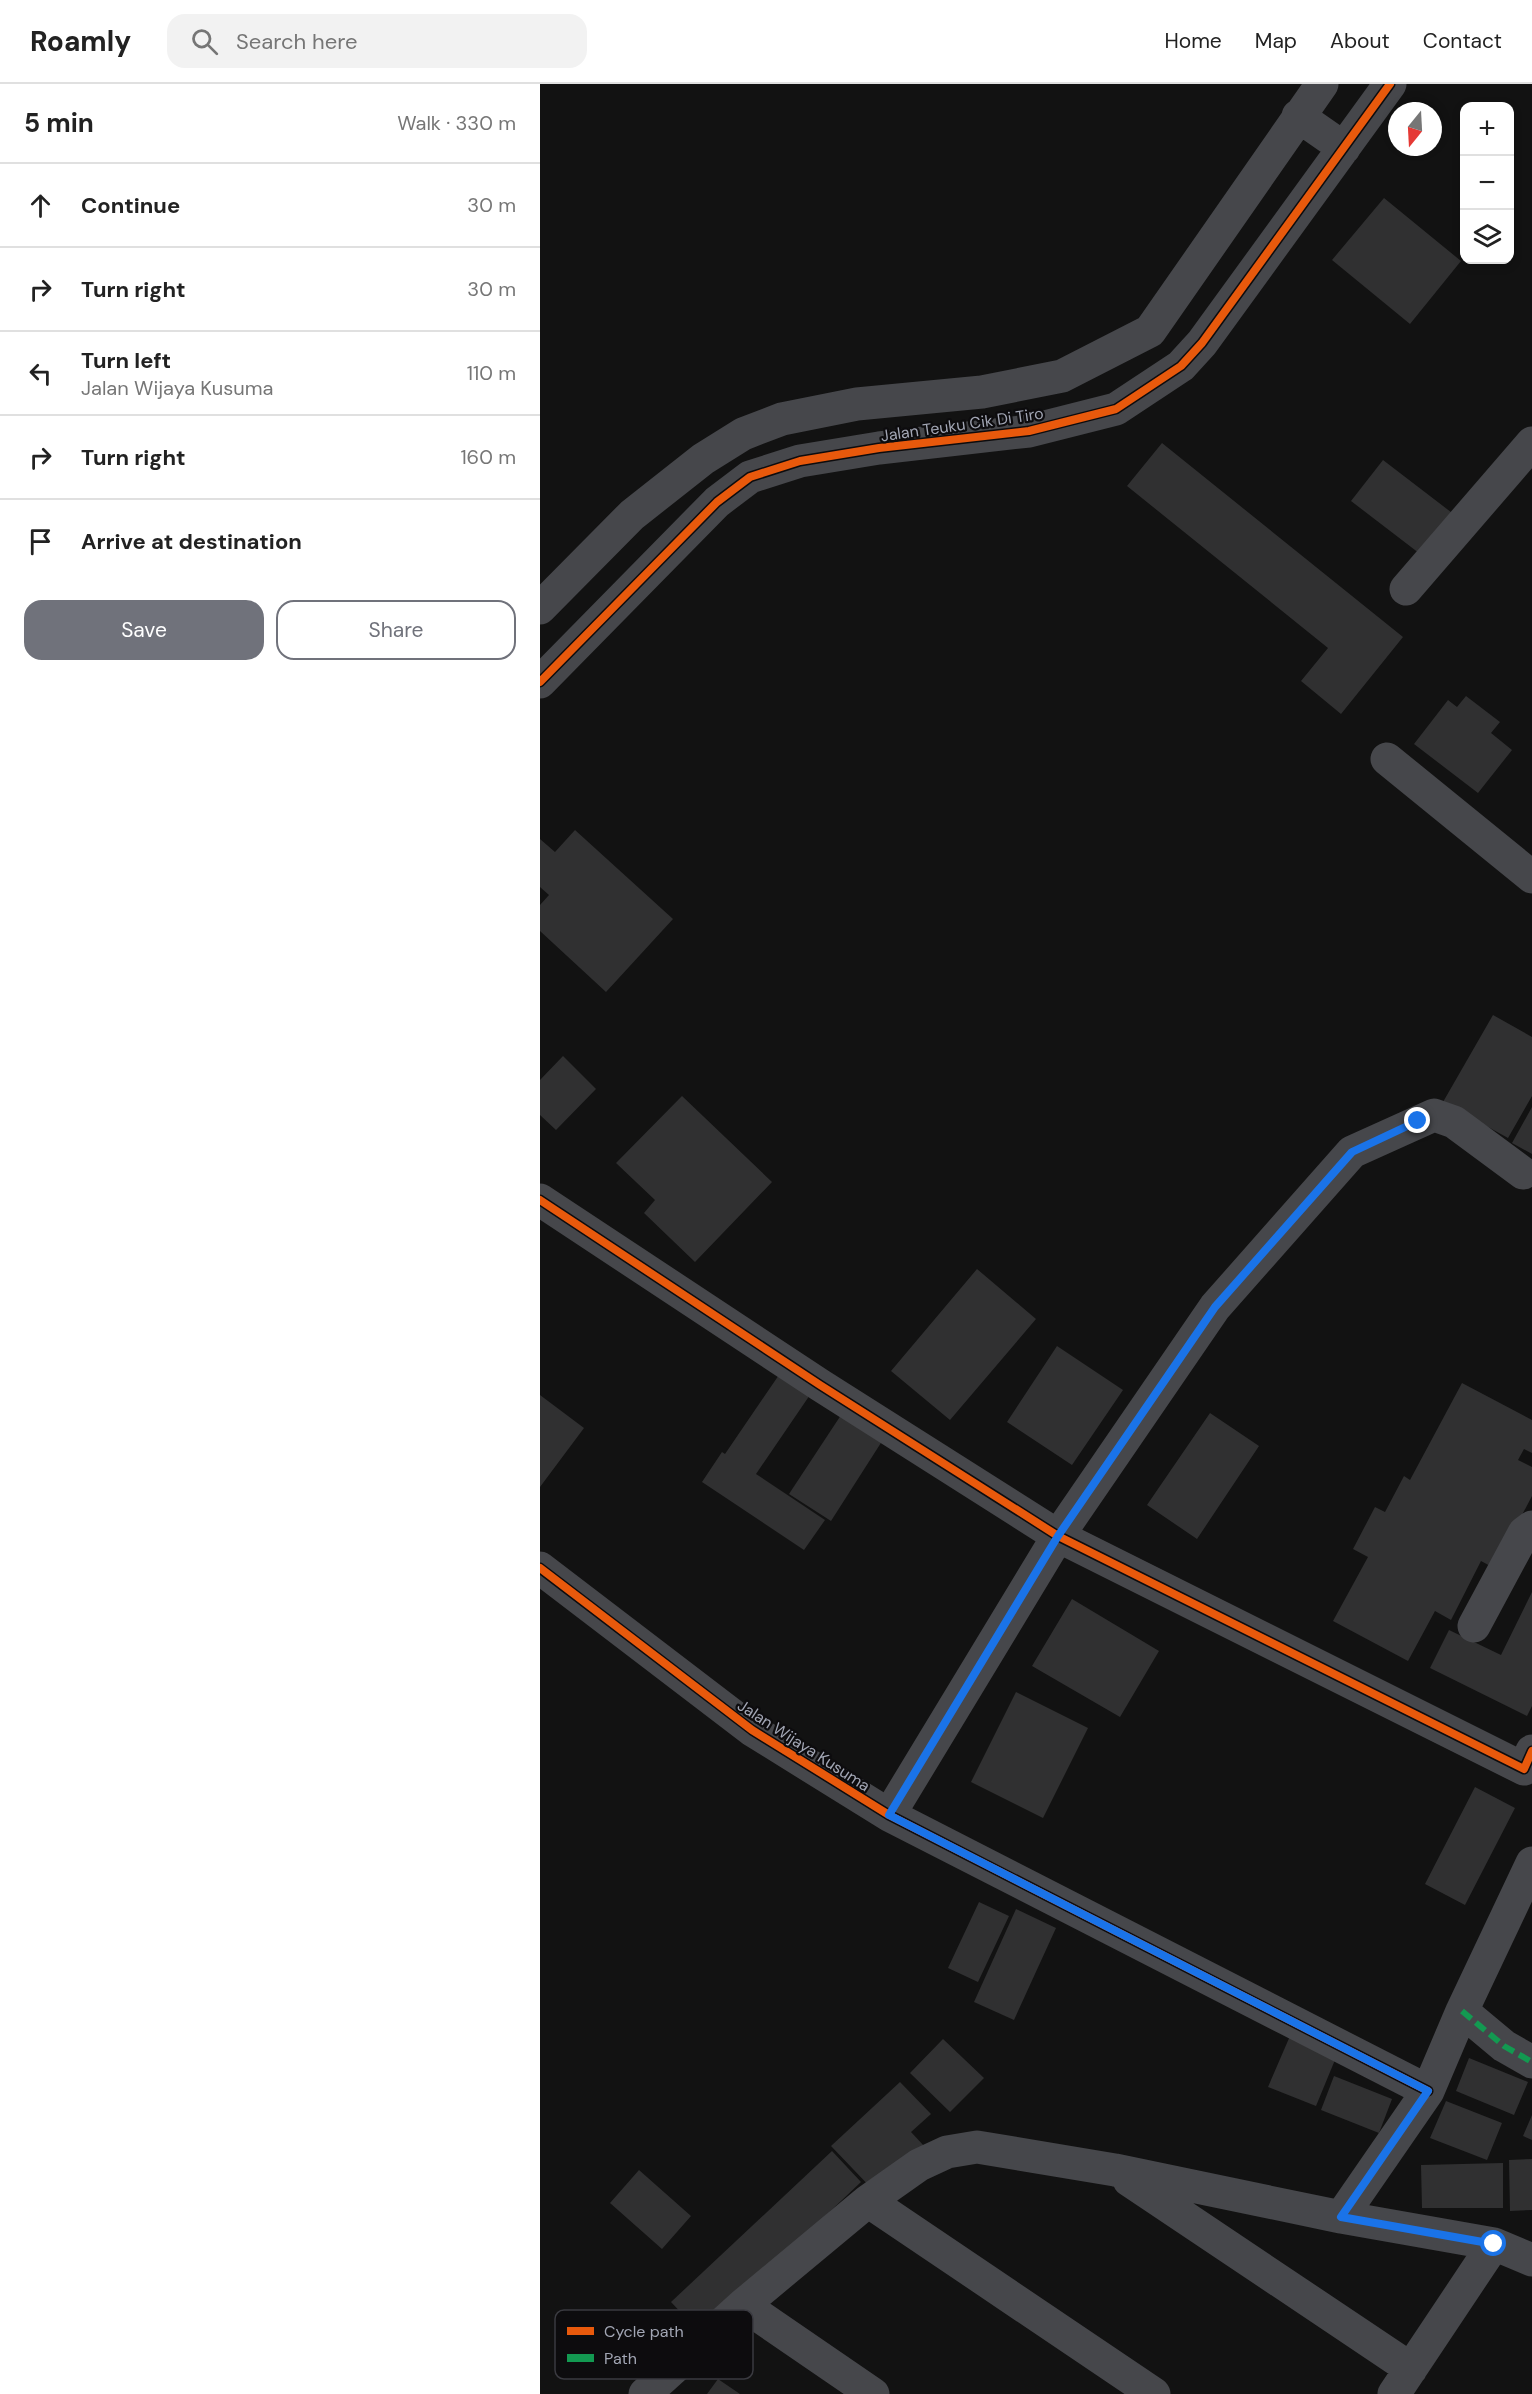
<!DOCTYPE html>
<html lang="en">
<head>
<meta charset="utf-8">
<style>
  :root { --surface:#fff; --page:#f2f2f2; --text:#222; --muted:#767676; --line:#e0e0e0; --accent:#70727b }
  body { margin:0; font-family:"DM Sans",sans-serif; background:var(--page); color:var(--text) }
  .controls { position:absolute; right:18px; top:18px; display:grid; overflow:hidden; border-radius:12px; box-shadow:0 3px 9px #0003 }
  .controls button { width:54px; height:54px; display:grid; place-items:center; padding:0; border:0; border-bottom:2px solid var(--line); background:var(--surface); color:var(--text); font:30px sans-serif }
  .compass { position:absolute; left:848px; top:18px; width:54px; height:54px; border-radius:50%; background:var(--surface); box-shadow:0 3px 9px #0003; rotate:198deg }
  .stop { position:absolute; width:18px; height:18px; margin:-14px; border:4px solid #1a73e8; border-radius:50%; background:#fff }
  .stop.end { background:#1a73e8; border-color:#fff; box-shadow:0 2px 6px #0008 }
  .list { margin:0; padding:0; list-style:none }
  h2 { display:flex; justify-content:space-between; align-items:center; height:78px; margin:0; padding:0 24px; font-size:26px }
  h2 small { font-size:20px; font-weight:400; color:var(--muted) }
  .list li { display:grid; grid-template-columns:39px 1fr auto; gap:18px; align-items:center; box-sizing:border-box; height:84px; padding:0 24px; border-top:2px solid var(--line) }
  .list b { display:block; font-size:22px; white-space:nowrap }
  .list p { margin:0; font-size:20px; white-space:nowrap; color:var(--muted) }
  .list em { font-size:20px; font-style:normal; color:var(--muted) }
  .actions { display:flex; gap:12px; padding:18px 24px }
  .actions a { flex:1; padding:14px 0; border:2px solid var(--accent); border-radius:18px; text-align:center; font-size:21px; color:var(--accent) }
  .actions .main { background:var(--accent); color:#fff }
  .icon { flex:none; width:33px; height:33px; fill:none; stroke:currentColor; stroke-width:2; stroke-linecap:round; stroke-linejoin:round }
  .map { position:relative; flex:none; width:992px; height:2310px; overflow:hidden }
  header { display:flex; align-items:center; gap:36px; box-sizing:border-box; height:84px; padding:0 30px; background:var(--surface); border-bottom:2px solid var(--line) }
  header strong { font-size:28px }
  nav { display:flex; gap:33px; margin-inline-start:auto; font-size:21px }
  .search { width:420px; height:54px; background:var(--page); display:flex; align-items:center; gap:15px; box-sizing:border-box; padding:0 21px; border-radius:18px; color:var(--muted); font-size:22px }
  main { display:flex }
  aside { flex:1; background:var(--surface) }
  .map>svg:first-child { display:block }
  .building { fill:#303031 }
  .lines { fill:none; stroke-linecap:round; stroke-linejoin:round }
  .minor { stroke:#46474b; stroke-width:33 }
  .quiet { stroke:#139951; stroke-width:6; stroke-dasharray:12 6; stroke-linecap:butt }
  .cycleway-casing { stroke:#0d0c0e; stroke-width:11 }
  .cycleway { stroke:#e8590c; stroke-width:8 }
  .route { stroke:#1a73e8; stroke-width:8 }
  .labels { text-anchor:middle; stroke-width:4.5; stroke-linejoin:round; paint-order:stroke }
  .street-label { font-size:16px; fill:#a2a6b4; stroke:#0d0c0e }
  .key { fill:#0d0c0e; stroke:#3a3a40; stroke-width:1.5 }
  .key-label { font-size:16px; fill:#a2a6b4 }
</style>
</head>
<body>
<header>
<strong>Roamly</strong>
<div class="search"><svg class="icon" aria-label="search" viewBox="0 0 24 24"><circle cx="10" cy="10" r="6"/><path d="M15 15l6 6"/></svg>Search here</div>
<nav><a>Home</a><a>Map</a><a>About</a><a>Contact</a></nav>
</header>
<main>
<aside>
<h2>5 min<small>Walk · 330 m</small></h2>
<ul class="list">
<li><svg class="icon" aria-label="ahead" viewBox="0 0 24 24"><path d="M12 20V5M6 11l6-6 6 6"/></svg><div><b>Continue</b></div><em>30 m</em></li>
<li><svg class="icon" aria-label="right" viewBox="0 0 24 24"><path d="M7 20v-9h11M14 6l5 5-5 5"/></svg><div><b>Turn right</b></div><em>30 m</em></li>
<li><svg class="icon" aria-label="left" viewBox="0 0 24 24"><path d="M17 20v-9H6M10 6l-5 5 5 5"/></svg><div><b>Turn left</b><p>Jalan Wijaya Kusuma</p></div><em>110 m</em></li>
<li><svg class="icon" aria-label="right" viewBox="0 0 24 24"><path d="M7 20v-9h11M14 6l5 5-5 5"/></svg><div><b>Turn right</b></div><em>160 m</em></li>
<li><svg class="icon" aria-label="arrive" viewBox="0 0 24 24"><path d="M6 21V4h12l-3 4 3 4H6"/></svg><div><b>Arrive at destination</b></div></li>
</ul>
<div class="actions"><a class="main">Save</a><a>Share</a></div>
</aside>
<div class="map">
<svg width="992" height="2310" viewBox="0 0 992 2310">
  <rect width="100%" height="100%" fill="#121212"/>
  <path class="building" d="M844,114L921,177L870,240L792,176Z
    M622,359L863,553L801,630L761,597L788,564L587,402Z
    M843,376L920,435L888,476L811,417Z
    M926,612L960,638L951,649L972,666L938,709L874,660L908,616L917,623Z
    M35,746L133,835L66,908L0,847V821L9,811L0,803V755L15,768Z
    M953,931L992,953V1012L968,1054L903,1018Z
    M23,972L56,1005L16,1046L0,1031V996Z
    M142,1012L232,1098L155,1178L104,1129L115,1116L76,1079Z
    M992,1023V1070L972,1059Z
    M437,1185L496,1235L410,1336L351,1287Z
    M517,1262L583,1306L532,1381L467,1338Z
    M243,1285L274,1305L216,1390L285,1436L264,1466L162,1398L182,1368L185,1370Z
    M922,1299L992,1336V1369L984,1365L978,1376L992,1383V1412L954,1484L941,1477L911,1536L895,1527L868,1577L793,1537L828,1473L813,1465L835,1423L845,1428L864,1392L870,1396Z
    M0,1311L44,1344L0,1403Z
    M305,1325L346,1351L291,1437L249,1410Z
    M670,1329L719,1362L657,1455L607,1421Z
    M992,1508V1622L987,1632L890,1584L909,1546L961,1571Z
    M532,1515L619,1567L580,1633L492,1582Z
    M476,1608L548,1644L503,1734L431,1698Z
    M935,1703L975,1724L925,1821L885,1800Z
    M439,1818L469,1832L438,1898L408,1884Z
    M476,1825L516,1844L474,1936L434,1918Z
    M750,1952L797,1971L776,2022L728,2003Z
    M403,1955L444,1994L410,2028L370,1989Z
    M929,1974L988,1998L974,2031L916,2007Z
    M794,1992L852,2015L839,2049L781,2026Z
    M360,1998L391,2030L371,2048L385,2063L335,2108L291,2062Z
    M906,2017L962,2039L947,2076L890,2054Z
    M992,2031V2056L983,2052Z
    M292,2067L321,2098L161,2250L131,2218Z
    M992,2075V2126L970,2127L969,2076Z
    M963,2079V2124H882L881,2081Z
    M99,2086L151,2132L122,2165L70,2119Z
    M178,2295L200,2310H167Z"/>
  <g class="lines">
    <path class="minor" d="M758,32L804,64
      M866,505L992,359
      M0,524L92,431L163,375L203,350L242,335L317,320L442,308L522,292L610,247L782,0
      M0,598L177,418L210,393L260,377L339,364L489,347L576,325L641,282L662,259L850,0
      M847,675L992,793
      M0,1116L280,1301L518,1452L984,1685L992,1667
      M0,1484L212,1646L349,1731L888,2007
      M934,1542L984,1449L992,1443
      M349,1731L518,1452L675,1223L812,1068L894,1031L914,1038L983,1089
      M922,1927L964,1962L992,1978
      M589,2096L871,2285
      M328,2117L614,2310
      M801,2133L888,2007L922,1927L992,1779
      M203,2221L333,2310
      M105,2310L203,2221L328,2117L379,2081L407,2068L437,2063L575,2086L801,2133L954,2160L992,2176
      M854,2310L954,2160"/>
    <path class="quiet" d="M922,1927L964,1962L992,1978"/>
    <defs>
      <path id="cycleway" d="M0,598L177,418L210,393L260,377L339,364L489,347L576,325L641,282L662,259L850,0
        M0,1116L280,1301L518,1452L984,1685L992,1667
        M0,1484L212,1646L349,1731L888,2007"/>
    </defs>
    <use href="#cycleway" class="cycleway-casing"/>
    <use href="#cycleway" class="cycleway"/>
  </g>
  <g class="lines">
    <path class="route" d="M878,1037L812,1068L675,1223L518,1452L349,1731L888,2007L801,2133L954,2160"/>
  </g>
  <g class="labels">
    <g class="street-label">
      <text transform="translate(422 340) rotate(-8)" y="6">Jalan Teuku Cik Di Tiro</text>
      <text transform="translate(264 1661) rotate(33)" y="6">Jalan Wijaya Kusuma</text>
    </g>
  </g>
  <rect x="15" y="2226" width="198" height="69" rx="9" class="key"/>
  <rect x="27" y="2243" width="27" height="8" fill="#e8590c"/>
  <rect x="27" y="2270" width="27" height="8" fill="#139951"/>
  <g class="key-label">
    <text x="64" y="2253">Cycle path</text>
    <text x="64" y="2280">Path</text>
  </g>
</svg>
<div class="controls">
<button>+</button>
<button>−</button>
<button><svg class="icon" aria-label="layers" viewBox="0 0 24 24"><path d="M12 4l9 5-9 5-9-5zM3 14l9 5 9-5"/></svg></button>
</div>
<svg class="compass" viewBox="-18 -18 36 36"><path d="M0-13l5 13h-10z" fill="#e53935"/><path d="M0 13l5-13h-10z" fill="#767676"/></svg>
<div class="stop" style="left:954px;top:2160px"></div>
<div class="stop end" style="left:878px;top:1037px"></div>
</div>
</main>
</body>
</html>
